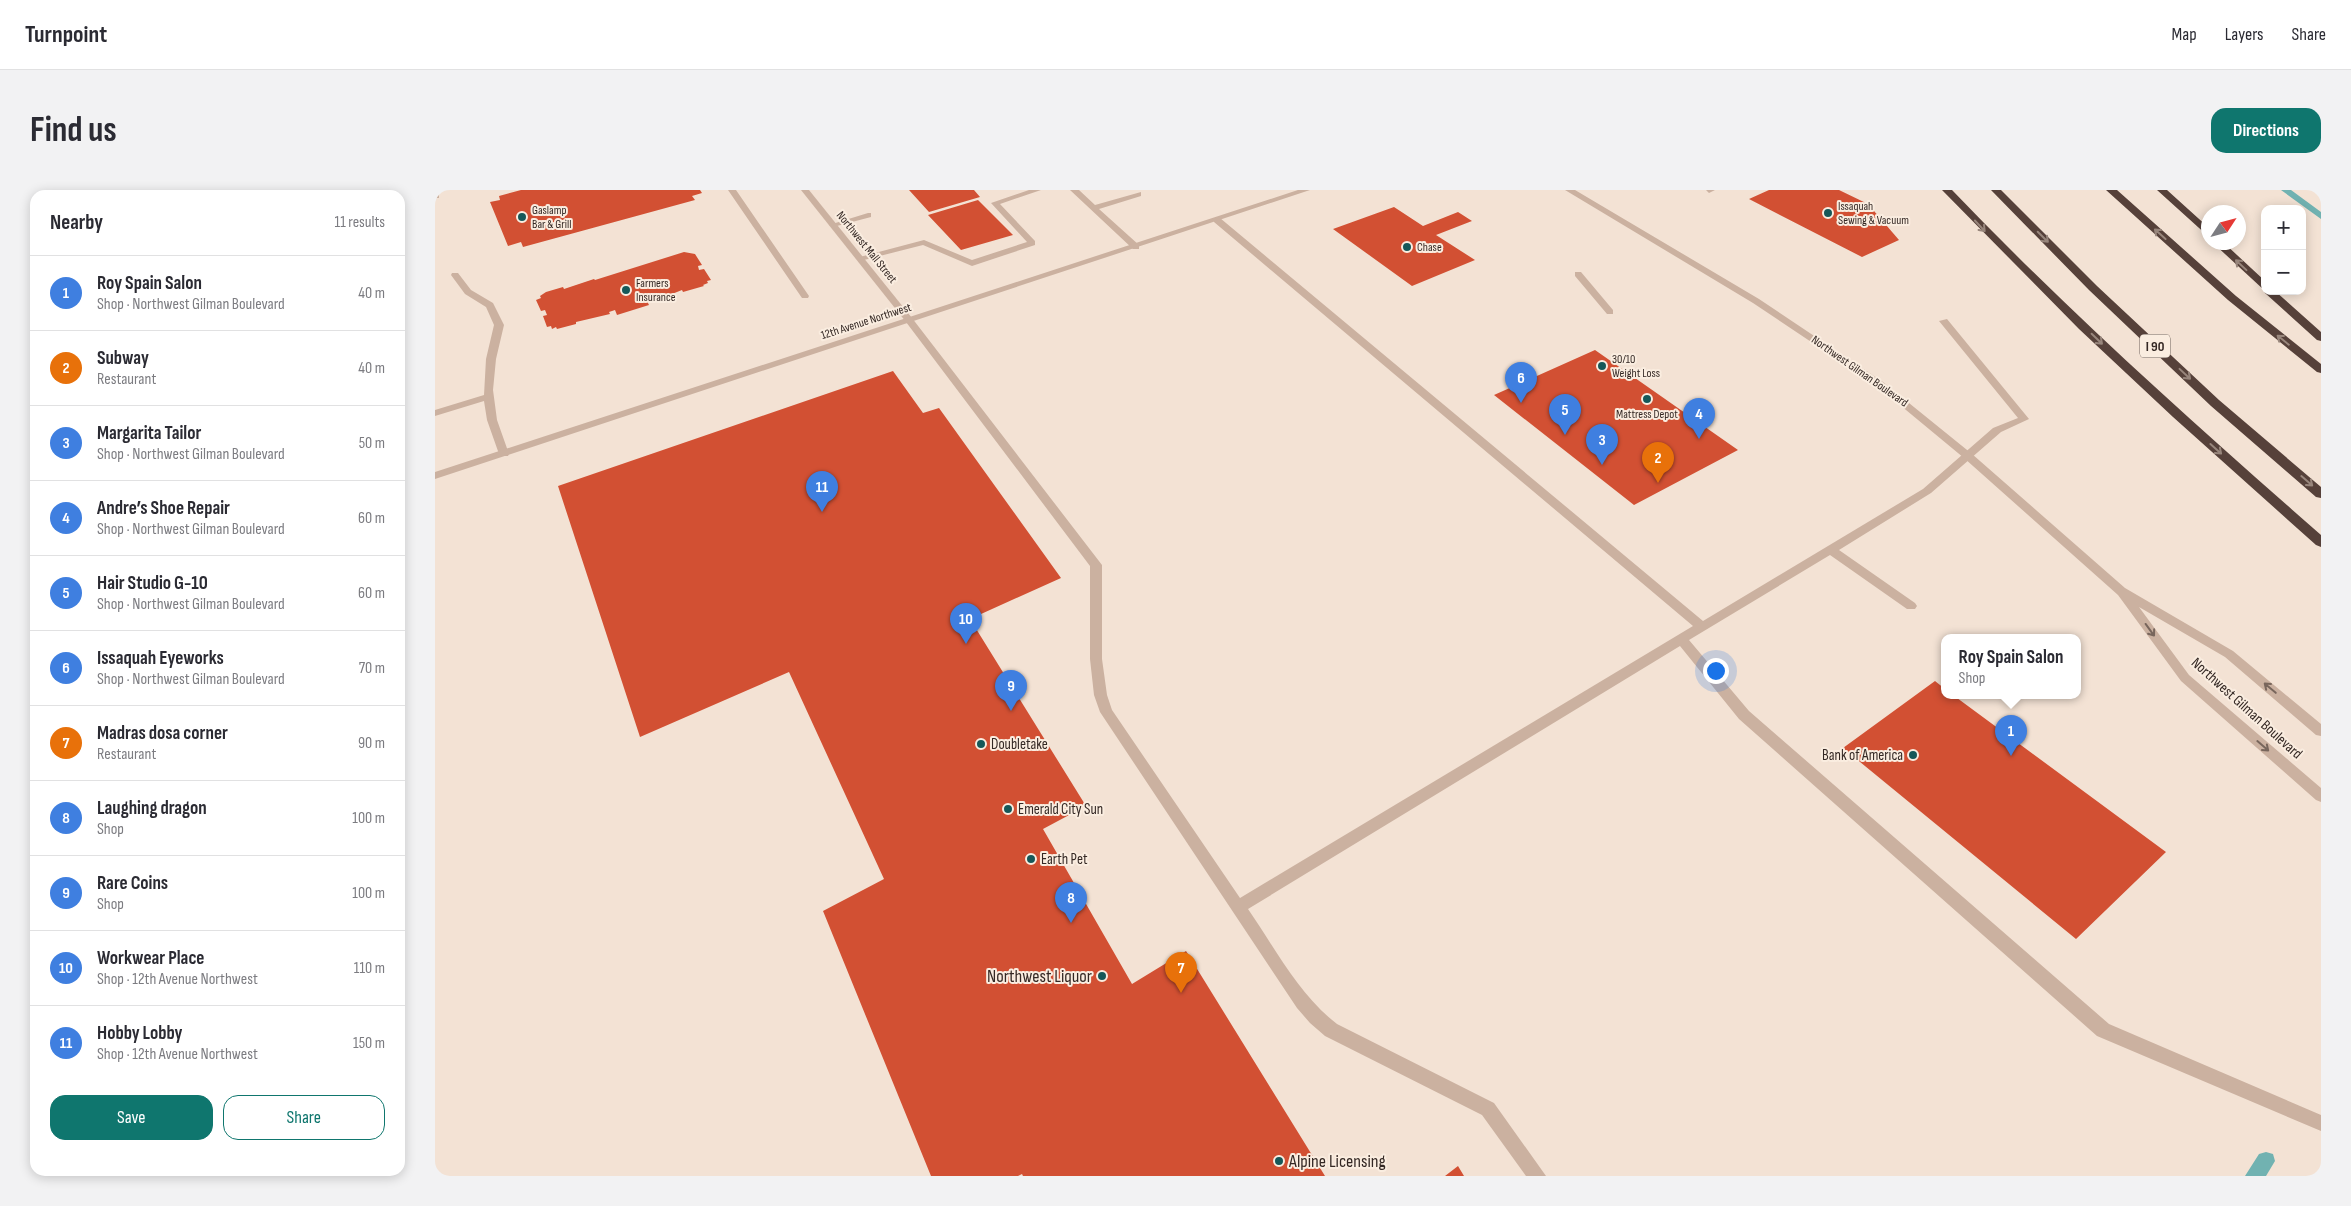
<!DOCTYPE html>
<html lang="en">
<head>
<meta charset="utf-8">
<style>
  :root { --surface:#fff; --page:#f2f2f3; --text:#2b2b33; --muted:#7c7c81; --line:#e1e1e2; --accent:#0f766e }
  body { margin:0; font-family:"Sofia Sans Condensed",sans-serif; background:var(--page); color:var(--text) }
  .controls { position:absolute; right:15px; top:15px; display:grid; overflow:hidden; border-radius:10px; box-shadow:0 2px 12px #0003 }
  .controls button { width:45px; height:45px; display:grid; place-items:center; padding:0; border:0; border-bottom:1px solid var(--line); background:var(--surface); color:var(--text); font:25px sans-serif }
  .compass { position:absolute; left:1766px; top:15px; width:45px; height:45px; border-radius:50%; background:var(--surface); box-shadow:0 2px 12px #0003; rotate:54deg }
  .you { position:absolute; left:1280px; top:480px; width:18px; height:18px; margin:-12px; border:4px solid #fff; border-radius:50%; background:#1a73e8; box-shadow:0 0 0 8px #1a73e833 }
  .badge { display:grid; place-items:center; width:32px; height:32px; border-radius:50%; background:var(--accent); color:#fff; font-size:16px; font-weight:700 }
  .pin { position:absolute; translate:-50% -41px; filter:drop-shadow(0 1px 2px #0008) }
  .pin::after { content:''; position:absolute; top:26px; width:18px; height:15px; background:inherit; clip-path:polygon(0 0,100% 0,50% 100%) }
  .popup { position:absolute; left:1506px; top:444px; width:140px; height:65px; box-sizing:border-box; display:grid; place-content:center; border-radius:10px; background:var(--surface); filter:drop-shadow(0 1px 4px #0005); font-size:16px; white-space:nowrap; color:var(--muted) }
  .popup b { font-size:19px; color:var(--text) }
  .popup::after { content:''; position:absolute; left:50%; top:100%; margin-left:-10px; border:10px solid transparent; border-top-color:var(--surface) }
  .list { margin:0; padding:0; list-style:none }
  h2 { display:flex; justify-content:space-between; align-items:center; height:65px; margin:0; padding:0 20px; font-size:21px }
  h2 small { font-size:16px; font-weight:400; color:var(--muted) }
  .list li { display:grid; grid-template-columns:32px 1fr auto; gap:15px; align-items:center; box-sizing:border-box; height:75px; padding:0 20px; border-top:1px solid var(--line) }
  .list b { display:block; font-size:19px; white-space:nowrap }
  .list p { margin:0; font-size:16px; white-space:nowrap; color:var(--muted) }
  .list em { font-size:16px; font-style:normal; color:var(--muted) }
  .actions { display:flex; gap:10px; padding:15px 20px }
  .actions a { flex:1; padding:11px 0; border:1px solid var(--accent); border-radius:15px; text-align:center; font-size:18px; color:var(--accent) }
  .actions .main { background:var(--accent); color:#fff }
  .map { position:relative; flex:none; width:1886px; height:986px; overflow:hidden; border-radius:15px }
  header { display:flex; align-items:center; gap:30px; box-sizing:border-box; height:70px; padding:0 25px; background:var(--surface); border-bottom:1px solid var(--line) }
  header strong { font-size:24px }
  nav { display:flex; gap:28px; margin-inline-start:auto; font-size:18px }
  .intro { display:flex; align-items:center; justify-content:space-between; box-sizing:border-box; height:120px; padding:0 30px }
  h1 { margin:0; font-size:35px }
  .button { padding:12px 22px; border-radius:15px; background:var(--accent); color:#fff; font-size:18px; font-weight:700 }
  main { display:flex; gap:30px; padding:0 30px }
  aside { flex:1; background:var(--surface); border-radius:15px; box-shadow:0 2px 12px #0003 }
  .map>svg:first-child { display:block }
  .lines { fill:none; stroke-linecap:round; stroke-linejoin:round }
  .stream { fill:#71b2b1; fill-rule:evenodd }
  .building { fill:#d25033 }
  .service { fill:#cbb1a0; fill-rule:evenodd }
  .minor { fill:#cbb1a0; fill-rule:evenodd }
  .tertiary { fill:#cbb1a0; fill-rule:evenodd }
  .motorway { fill:#56413a; fill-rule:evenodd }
  .oneway { stroke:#98867c }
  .oneway2 { stroke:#78665c }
  .poi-dot { fill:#165859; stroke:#faede0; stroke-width:2 }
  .labels { text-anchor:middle; stroke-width:4; stroke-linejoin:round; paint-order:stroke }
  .far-poi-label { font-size:12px; fill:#342824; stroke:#faede0; text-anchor:start }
  .far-street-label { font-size:12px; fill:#342824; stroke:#faede0 }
  .shield { fill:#faede0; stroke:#6f635c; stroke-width:1 }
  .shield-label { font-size:14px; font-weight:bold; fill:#342824 }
  .street-label { font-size:15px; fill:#342824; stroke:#faede0 }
  .poi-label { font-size:15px; fill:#342824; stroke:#faede0; text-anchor:start }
  .near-poi-label { font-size:18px; fill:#342824; stroke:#faede0; text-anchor:end }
</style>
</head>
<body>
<header>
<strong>Turnpoint</strong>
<nav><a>Map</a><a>Layers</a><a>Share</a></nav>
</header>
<div class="intro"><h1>Find us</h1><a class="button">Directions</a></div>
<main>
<aside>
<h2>Nearby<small>11 results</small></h2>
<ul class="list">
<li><span class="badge" style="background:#3f7fe0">1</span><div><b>Roy Spain Salon</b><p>Shop · Northwest Gilman Boulevard</p></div><em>40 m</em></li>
<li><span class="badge" style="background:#e8710a">2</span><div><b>Subway</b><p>Restaurant</p></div><em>40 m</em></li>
<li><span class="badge" style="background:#3f7fe0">3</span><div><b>Margarita Tailor</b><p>Shop · Northwest Gilman Boulevard</p></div><em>50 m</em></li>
<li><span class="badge" style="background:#3f7fe0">4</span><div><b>Andre’s Shoe Repair</b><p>Shop · Northwest Gilman Boulevard</p></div><em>60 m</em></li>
<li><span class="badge" style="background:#3f7fe0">5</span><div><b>Hair Studio G-10</b><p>Shop · Northwest Gilman Boulevard</p></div><em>60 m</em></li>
<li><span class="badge" style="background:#3f7fe0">6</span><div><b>Issaquah Eyeworks</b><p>Shop · Northwest Gilman Boulevard</p></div><em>70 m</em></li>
<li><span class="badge" style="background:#e8710a">7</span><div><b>Madras dosa corner</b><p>Restaurant</p></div><em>90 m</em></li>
<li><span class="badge" style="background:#3f7fe0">8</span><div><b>Laughing dragon</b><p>Shop</p></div><em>100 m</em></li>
<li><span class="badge" style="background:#3f7fe0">9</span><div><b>Rare Coins</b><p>Shop</p></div><em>100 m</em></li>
<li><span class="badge" style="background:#3f7fe0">10</span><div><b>Workwear Place</b><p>Shop · 12th Avenue Northwest</p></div><em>110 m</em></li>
<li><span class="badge" style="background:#3f7fe0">11</span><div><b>Hobby Lobby</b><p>Shop · 12th Avenue Northwest</p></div><em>150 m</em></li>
</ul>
<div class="actions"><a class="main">Save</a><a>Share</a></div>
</aside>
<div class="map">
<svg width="1886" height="986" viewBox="0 0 1886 986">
  <rect width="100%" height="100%" fill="#f3e2d4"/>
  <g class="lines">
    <path class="stream" d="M1846,0H1856L1886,22V29Z
      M1831,962L1838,964L1840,971L1831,986H1810L1824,964Z"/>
  </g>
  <path class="building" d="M86,0H265L267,3L257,6L260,10L88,57L86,52L73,56L55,12L65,10L64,6Z
    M474,0H539L545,7L494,22Z
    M1334,0H1404L1433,14L1464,50L1427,67L1314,9Z
    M543,10L578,45L526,60L493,25Z
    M959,17L988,36L1023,22L1037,31L1001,45L1040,70L977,96L898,39Z
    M249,62L260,64L267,75L263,76L264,80L269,79L276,90L272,91L273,93L268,95L269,96L248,102L247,100L237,104L238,106L212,111L214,115L182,125L180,120L174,122L175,124L141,132V134L122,139L121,137L117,139L116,136L112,137L108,126L112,125L110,120L106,121L101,110L106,108L105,106L111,102L128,97L129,99L159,89L160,90Z
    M1160,160L1303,260L1199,315L1059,205Z
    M458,181L488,223L504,218L626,388L535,429L651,616L608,639L697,794L751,761L890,986H588L587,984L583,986H496L388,721L449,689L354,482L205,547L123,296Z
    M1500,491L1510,499V505H1518L1731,662L1641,749L1408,558Z
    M1023,976L1029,986H1010Z"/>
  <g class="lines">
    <path class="service" d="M293,0H301L374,106L373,108H367Z
      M594,0H606L565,14L600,51V55L537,76L488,55L425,71L421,68L489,50L537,70L592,52L556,13Z
      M635,0H644L660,15L706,2V6L664,19L704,55V59H698Z
      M1271,0H1280L1274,3Z
      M0,4H4V8H0Z
      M433,23H436V27L398,37L394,35Z
      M779,28H785L1268,431L1488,299L1558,238L1583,228L1504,131L1512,129L1594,229L1566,242L1496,303L1404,360L1480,413L1482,416L1480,419H1472L1395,365L1254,450L1314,521L1674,834L1886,925V941L1662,846L1304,529L1245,456L813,719C840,758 864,805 902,834L1059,913L1111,986H1091L1047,925L890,846L875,833L862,818L665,522L659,505L655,469V376L471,132V128H477L667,375V469L672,505L677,520L805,708L1258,436L779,32Z
      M1140,82H1146L1178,120V124H1172L1140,86Z
      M17,83H23L36,100L58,113L69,135L61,169L58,200L62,230L74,264L73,266H65L64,264L52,230L49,211L0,226V220L49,205L51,169L59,135L51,117L30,104L16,85Z"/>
    <path class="minor" d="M366,0H374L477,128V132H471Z"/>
    <path class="tertiary" d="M863,0H875L0,289V282Z
      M1130,0H1140L1324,109L1448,192L1537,264L1690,398L1798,461L1886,534V546L1881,545L1790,467L1704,417L1754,485L1886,598V612L1881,610L1746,491L1683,405L1529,268L1442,196L1318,113Z"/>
    <path class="motorway" d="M1507,0H1517C1634,122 1759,234 1886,345V357L1881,355L1738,227L1644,139Z
      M1556,0H1566L1662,96L1784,210L1886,297V308L1881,307L1776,216L1654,100Z
      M1671,0H1682L1801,106L1886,174V183L1882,182L1793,110Z
      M1722,0H1732L1774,38V47Z
      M1777,52H1788L1830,91V101H1840L1886,142V151L1882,150L1830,103L1829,101V100Z"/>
  </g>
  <defs><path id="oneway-shaft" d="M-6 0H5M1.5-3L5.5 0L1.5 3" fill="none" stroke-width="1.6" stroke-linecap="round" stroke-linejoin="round" transform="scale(1.25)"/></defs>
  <g class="oneway">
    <use href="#oneway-shaft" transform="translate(1545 36) rotate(47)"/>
    <use href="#oneway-shaft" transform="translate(1725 44) rotate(-138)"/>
    <use href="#oneway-shaft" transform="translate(1608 47) rotate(45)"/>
    <use href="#oneway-shaft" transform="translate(1806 75) rotate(-137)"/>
    <use href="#oneway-shaft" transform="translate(1662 149) rotate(44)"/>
    <use href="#oneway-shaft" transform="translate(1848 150) rotate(-141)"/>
    <use href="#oneway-shaft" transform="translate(1750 184) rotate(43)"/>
    <use href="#oneway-shaft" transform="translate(1781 259) rotate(42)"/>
    <use href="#oneway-shaft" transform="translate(1872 291) rotate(41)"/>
  </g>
  <g class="oneway2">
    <use href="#oneway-shaft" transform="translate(1715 440) rotate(54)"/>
    <use href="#oneway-shaft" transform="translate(1835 498) rotate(-140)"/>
    <use href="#oneway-shaft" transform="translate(1828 556) rotate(41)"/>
  </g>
  <g class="poi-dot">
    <circle cx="1393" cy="23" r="5"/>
    <circle cx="87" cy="27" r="5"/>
    <circle cx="972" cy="57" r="5"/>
    <circle cx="191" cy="100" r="5"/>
    <circle cx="1167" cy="176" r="5"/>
    <circle cx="1212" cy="209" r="5"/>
    <circle cx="546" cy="554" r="5"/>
    <circle cx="1478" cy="565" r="5"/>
    <circle cx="573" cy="619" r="5"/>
    <circle cx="596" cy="669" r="5"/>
    <circle cx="667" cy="786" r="5"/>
    <circle cx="844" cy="971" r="5"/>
  </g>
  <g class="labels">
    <g class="far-poi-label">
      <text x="1403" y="20">Issaquah<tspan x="1403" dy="14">Sewing &amp; Vacuum</tspan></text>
      <text x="97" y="24">Gaslamp<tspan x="97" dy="14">Bar &amp; Grill</tspan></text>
      <text x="982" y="61">Chase</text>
      <text x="201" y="97">Farmers<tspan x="201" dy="14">Insurance</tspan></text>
      <text x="1177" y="173">30/10<tspan x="1177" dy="14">Weight Loss</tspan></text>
      <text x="1212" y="228" text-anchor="middle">Mattress Depot</text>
    </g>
    <g class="far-street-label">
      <text transform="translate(432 57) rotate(51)" y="4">Northwest Mall Street</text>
      <text transform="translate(431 131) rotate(-18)" y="4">12th Avenue Northwest</text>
      <text transform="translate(1425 181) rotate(35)" y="4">Northwest Gilman Boulevard</text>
    </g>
    <rect class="shield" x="1705" y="144.5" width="30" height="23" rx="4"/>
    <g class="shield-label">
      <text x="1720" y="161">I 90</text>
    </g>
    <g class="street-label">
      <text transform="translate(1812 518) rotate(42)" y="5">Northwest Gilman Boulevard</text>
    </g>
    <g class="poi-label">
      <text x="556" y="559">Doubletake</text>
      <text x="1468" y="570" text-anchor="end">Bank of America</text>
      <text x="583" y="624">Emerald City Sun</text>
      <text x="606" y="674">Earth Pet</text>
    </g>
    <g class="near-poi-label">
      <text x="657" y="792">Northwest Liquor</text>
      <text x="854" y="977" text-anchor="start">Alpine Licensing</text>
    </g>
  </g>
</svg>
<div class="controls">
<button>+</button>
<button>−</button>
</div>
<svg class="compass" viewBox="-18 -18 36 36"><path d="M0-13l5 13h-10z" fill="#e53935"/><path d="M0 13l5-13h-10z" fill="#7c7c81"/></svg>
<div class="you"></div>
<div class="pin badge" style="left:1576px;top:566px;background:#3f7fe0">1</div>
<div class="popup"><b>Roy Spain Salon</b>Shop</div>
<div class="pin badge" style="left:1223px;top:293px;background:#e8710a">2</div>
<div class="pin badge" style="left:1167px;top:275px;background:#3f7fe0">3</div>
<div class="pin badge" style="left:1264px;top:249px;background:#3f7fe0">4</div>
<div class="pin badge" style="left:1130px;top:245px;background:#3f7fe0">5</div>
<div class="pin badge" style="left:1086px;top:213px;background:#3f7fe0">6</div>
<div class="pin badge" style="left:746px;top:803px;background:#e8710a">7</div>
<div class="pin badge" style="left:636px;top:733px;background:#3f7fe0">8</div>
<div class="pin badge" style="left:576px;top:521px;background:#3f7fe0">9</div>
<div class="pin badge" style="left:531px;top:454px;background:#3f7fe0">10</div>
<div class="pin badge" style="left:387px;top:322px;background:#3f7fe0">11</div>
</div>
</main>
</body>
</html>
